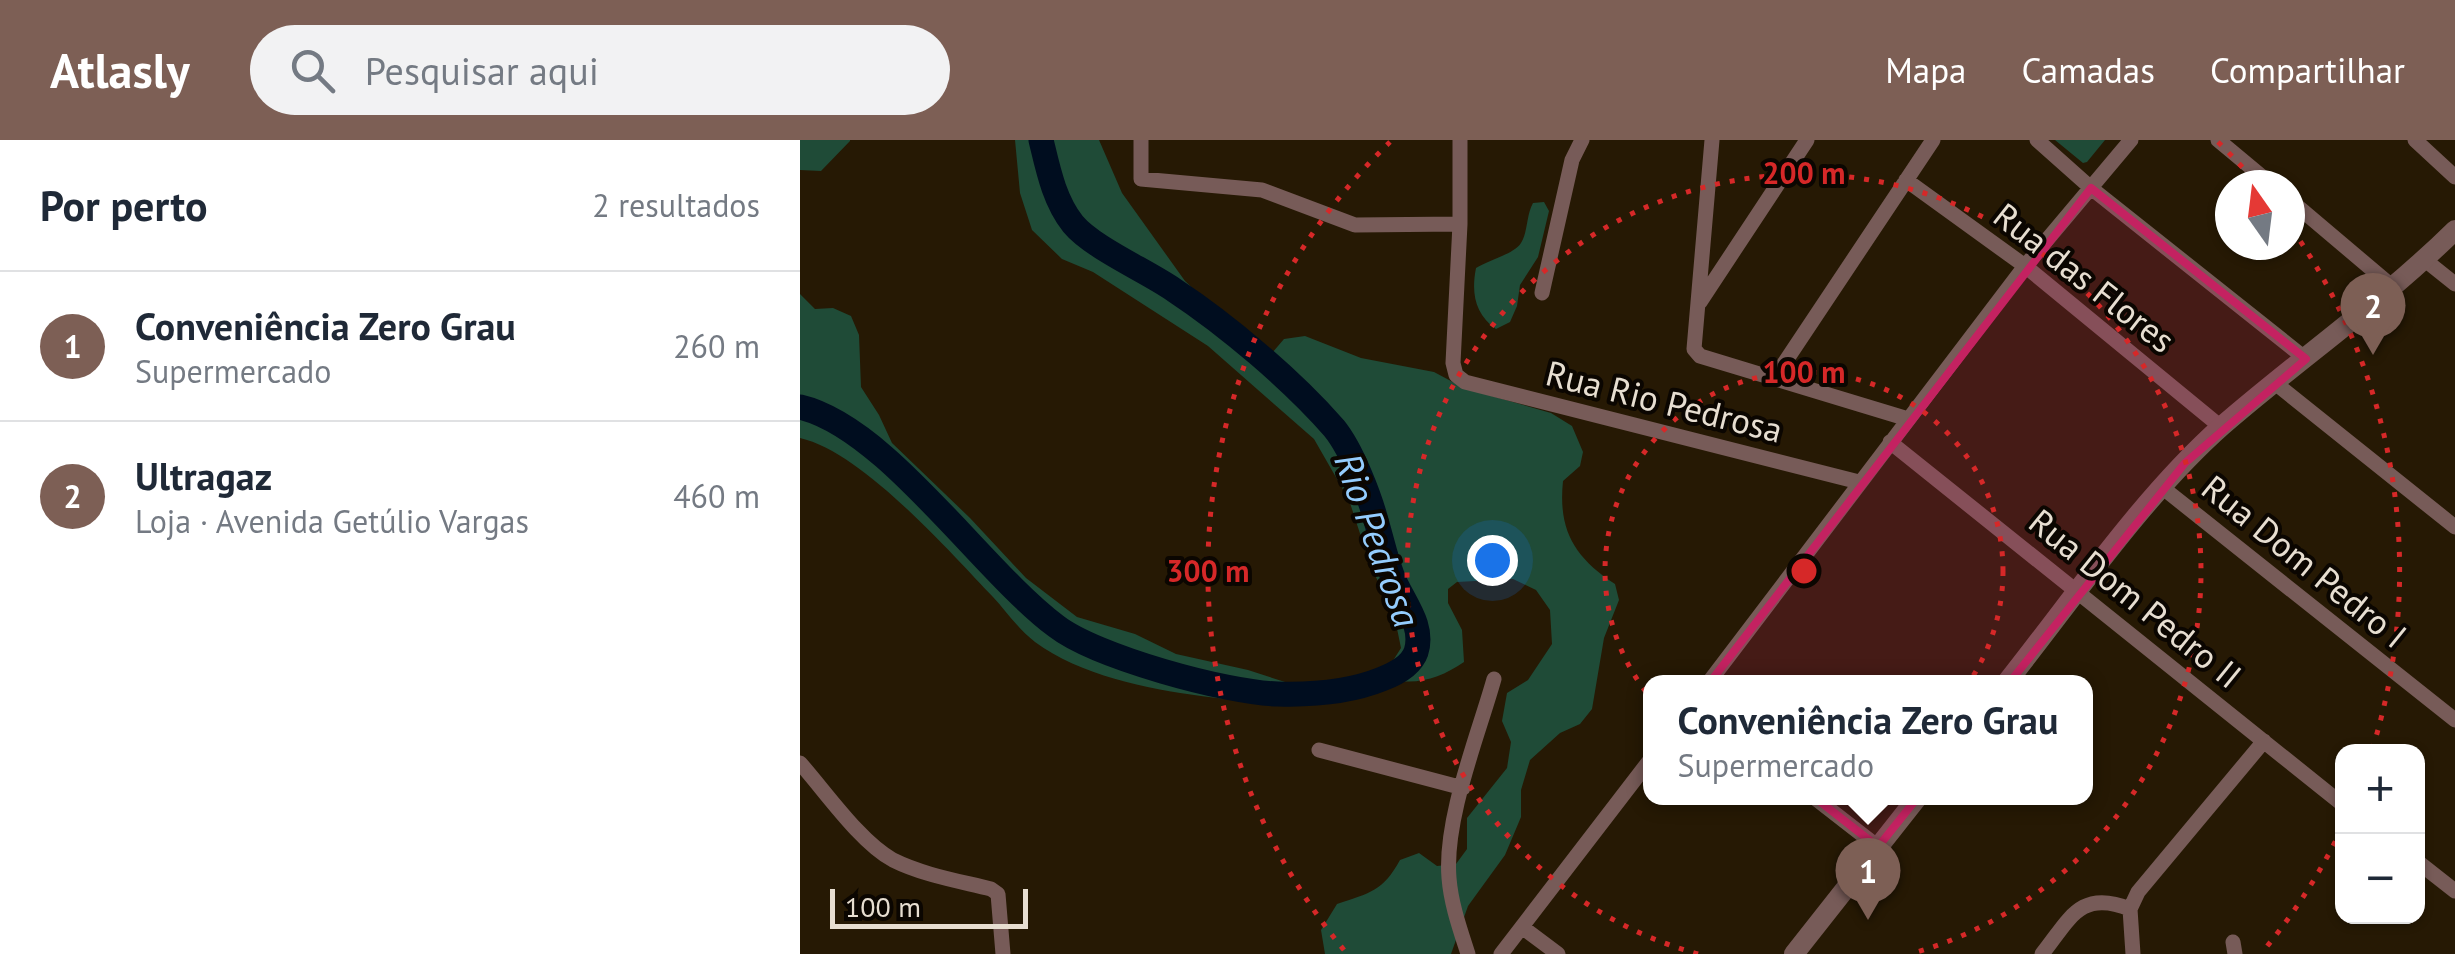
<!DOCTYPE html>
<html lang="pt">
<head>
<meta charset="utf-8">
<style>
  :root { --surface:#fff; --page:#f2f2f3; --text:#1f2937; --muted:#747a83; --line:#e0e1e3; --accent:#7d5f55 }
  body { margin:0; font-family:"PT Sans",sans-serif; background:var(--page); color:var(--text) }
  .controls { position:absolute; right:30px; bottom:30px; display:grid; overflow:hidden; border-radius:20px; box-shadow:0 2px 8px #0004 }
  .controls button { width:90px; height:90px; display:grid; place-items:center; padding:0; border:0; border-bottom:2px solid var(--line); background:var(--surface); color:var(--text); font:50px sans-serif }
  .compass { position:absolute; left:1415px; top:30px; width:90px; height:90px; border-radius:50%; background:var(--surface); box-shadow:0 2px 8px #0004; rotate:346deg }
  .scale { position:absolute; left:30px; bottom:25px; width:198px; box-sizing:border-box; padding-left:10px; border:5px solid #e7ded1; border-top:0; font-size:28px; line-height:35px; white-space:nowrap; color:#e7ded1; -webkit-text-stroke:8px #0b0601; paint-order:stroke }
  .you { position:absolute; left:692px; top:420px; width:35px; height:35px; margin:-25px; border:8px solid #fff; border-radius:50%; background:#1a73e8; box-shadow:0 0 0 15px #1a73e833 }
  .badge { display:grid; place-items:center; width:65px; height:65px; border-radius:50%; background:var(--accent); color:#fff; font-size:32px; font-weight:700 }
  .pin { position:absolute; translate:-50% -82px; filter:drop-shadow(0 2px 5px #0008) }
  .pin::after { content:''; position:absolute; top:52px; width:35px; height:30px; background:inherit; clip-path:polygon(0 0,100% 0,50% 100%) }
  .popup { position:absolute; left:843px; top:535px; width:450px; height:130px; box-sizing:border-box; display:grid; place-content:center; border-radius:20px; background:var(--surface); filter:drop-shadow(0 2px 8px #0005); font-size:32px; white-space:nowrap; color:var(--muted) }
  .popup b { font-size:38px; color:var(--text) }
  .popup::after { content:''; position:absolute; left:50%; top:100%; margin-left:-20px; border:20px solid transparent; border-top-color:var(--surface) }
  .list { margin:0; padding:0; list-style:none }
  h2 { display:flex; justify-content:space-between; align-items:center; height:130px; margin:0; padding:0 40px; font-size:42px }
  h2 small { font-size:32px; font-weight:400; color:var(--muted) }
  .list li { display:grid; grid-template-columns:65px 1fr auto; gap:30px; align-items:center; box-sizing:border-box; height:150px; padding:0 40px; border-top:2px solid var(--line) }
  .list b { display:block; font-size:38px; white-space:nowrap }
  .list p { margin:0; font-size:32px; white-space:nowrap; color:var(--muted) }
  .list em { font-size:32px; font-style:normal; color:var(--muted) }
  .icon { flex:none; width:55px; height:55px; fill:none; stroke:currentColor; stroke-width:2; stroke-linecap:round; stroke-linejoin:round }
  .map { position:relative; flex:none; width:1655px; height:814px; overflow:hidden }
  header { display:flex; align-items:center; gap:60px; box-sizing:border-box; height:140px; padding:0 50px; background:var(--accent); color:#fff }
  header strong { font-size:48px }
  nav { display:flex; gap:55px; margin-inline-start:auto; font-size:35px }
  .search { width:700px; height:90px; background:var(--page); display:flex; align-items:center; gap:25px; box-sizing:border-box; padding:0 35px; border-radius:55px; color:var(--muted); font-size:38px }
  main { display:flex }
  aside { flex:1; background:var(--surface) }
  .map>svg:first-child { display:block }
  .green { fill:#1f4b37 }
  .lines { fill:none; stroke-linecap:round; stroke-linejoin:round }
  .river { stroke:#000d1f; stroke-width:25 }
  .minor { stroke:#775b58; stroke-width:15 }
  .tertiary { stroke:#775b58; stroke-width:20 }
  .marked { fill:#c42261; fill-opacity:0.2; stroke:#c42261; stroke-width:8; stroke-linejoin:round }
  .ring { fill:none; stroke:#d62828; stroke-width:5; stroke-dasharray:5 10 }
  .labels { text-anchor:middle; stroke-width:8; stroke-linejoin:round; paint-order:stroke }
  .street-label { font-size:35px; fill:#e7ded1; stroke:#0b0601 }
  .water-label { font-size:38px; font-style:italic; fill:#94ccfd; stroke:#0b0601 }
  .centre { fill:#d62828; stroke:#0b0601; stroke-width:5 }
  .ring-label { font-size:30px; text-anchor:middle; font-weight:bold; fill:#d62828; stroke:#0b0601; stroke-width:8; stroke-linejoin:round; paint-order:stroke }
</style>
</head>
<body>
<header>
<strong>Atlasly</strong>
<div class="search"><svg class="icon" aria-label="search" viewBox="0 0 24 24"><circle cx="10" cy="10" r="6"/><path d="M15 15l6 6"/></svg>Pesquisar aqui</div>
<nav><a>Mapa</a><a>Camadas</a><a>Compartilhar</a></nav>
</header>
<main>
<aside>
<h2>Por perto<small>2 resultados</small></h2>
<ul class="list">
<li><span class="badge">1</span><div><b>Conveniência Zero Grau</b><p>Supermercado</p></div><em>260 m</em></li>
<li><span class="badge">2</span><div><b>Ultragaz</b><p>Loja · Avenida Getúlio Vargas</p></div><em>460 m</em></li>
</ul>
</aside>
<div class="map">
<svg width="1655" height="814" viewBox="0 0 1655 814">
  <rect width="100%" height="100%" fill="#261904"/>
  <path class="green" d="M0,0H50V1L21,31L0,30Z
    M215,0H299L322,53L385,141L462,213H472L484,199L505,196L561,218L634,232L664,248L751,273L772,286L783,312L780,326L763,341C758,390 774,417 815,444L819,460L804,498L792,569L780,584L760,593L730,620L721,650V677L705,715L668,766L651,814H525L521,790L537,764C570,753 583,751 600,720L619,713L637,726L656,724L667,709V678L707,628L711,602L702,581L707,553L728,540L752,504L750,470L736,450L713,439L657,442L648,449V463L662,490L664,522C642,537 620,545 593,540L589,527L601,508L594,474L571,427L549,360L514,299L408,206L293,132L262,119L232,90L220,53Z
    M1255,0H1305L1287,22L1283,23Z
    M744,62L749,71L738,117L720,145L717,166L710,182L696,189C675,174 671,153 676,128C689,120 714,114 721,103C728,92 726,76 733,63Z
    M0,154L15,169L33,168L51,176L59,195L61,247L79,275L92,303L170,378L226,438L277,477L335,494L376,514L448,530L485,542L490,550C466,568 430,559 401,556C347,549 280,535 235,502C219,490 206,471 193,457C148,410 62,312 0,298Z"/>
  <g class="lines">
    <path class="river" d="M0,267C86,287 182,431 256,486C296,517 427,553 478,554C513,555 550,552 582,539C595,534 611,526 616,512C625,484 601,460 592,435C586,419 582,401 577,384C570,357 552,310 534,288C492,240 427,185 374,150C347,131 293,108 273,84C254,60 248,29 241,0"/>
    <path class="minor" d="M341,0V39L462,50L555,85L660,84
      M660,0V84L653,223L656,235L665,242L1059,342
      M912,0L894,209L900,216L1108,279
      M1237,0L1291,48L1506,219
      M1418,0L1472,45
      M1615,0L1655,37
      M1106,40L1225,126L1421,287
      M1490,60L1594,148
      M1625,120L1655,144
      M742,153L772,20L782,0
      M900,162L1007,0
      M975,237L1133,0
      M1475,243L1655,387
      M1090,302L1542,664
      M1363,348L1655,580
      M909,542L1225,126L1331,0
      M519,610L663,648
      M0,623C25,651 60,702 93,720C123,735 159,741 191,749L198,754L203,814
      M1015,658L1078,707
      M1618,722L1655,751
      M722,787L758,814
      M1433,802L1435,814
      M668,814C660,789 651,764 649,738C644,679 678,596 694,539
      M701,814L850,620
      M1242,814C1270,779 1280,749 1330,769
      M1333,814L1330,769L1338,752L1464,601"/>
    <path class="tertiary" d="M1207,542C1272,460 1344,355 1422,286C1499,219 1582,162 1655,90
      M994,814L1117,658"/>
  </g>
  <path class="marked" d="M1291,48L1506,219L1385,323L1078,707L894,563Z"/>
  <g class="ring">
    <circle cx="1004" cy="431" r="199"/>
    <path d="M898 814A397 397 0 1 1 1110 814"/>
    <path d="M1542 688A596 596 0 0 1 1464 810M544 810A596 596 0 0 1 590 2M1418 2A596 596 0 0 1 1457 44M1492 89A596 596 0 0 1 1572 610"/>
  </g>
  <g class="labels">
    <g class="street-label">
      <text transform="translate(1284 138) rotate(38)" y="12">Rua das Flores</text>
      <text transform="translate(864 262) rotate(14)" y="12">Rua Rio Pedrosa</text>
      <text transform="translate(1504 422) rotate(39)" y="12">Rua Dom Pedro I</text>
      <text transform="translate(1335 459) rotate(39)" y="12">Rua Dom Pedro II</text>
    </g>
    <g class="water-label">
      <text transform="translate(577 400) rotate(70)" y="13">Rio Pedrosa</text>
    </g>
  </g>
  <circle cx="1004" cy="431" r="15" class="centre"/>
  <g class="ring-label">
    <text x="1004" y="44">200 m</text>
    <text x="1004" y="243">100 m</text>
    <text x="408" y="442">300 m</text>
  </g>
</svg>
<div class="controls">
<button>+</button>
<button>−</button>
</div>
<svg class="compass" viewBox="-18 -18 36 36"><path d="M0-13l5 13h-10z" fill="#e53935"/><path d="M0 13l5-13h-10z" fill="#747a83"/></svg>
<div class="scale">100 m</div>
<div class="you"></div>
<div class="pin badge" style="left:1068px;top:780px">1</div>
<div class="popup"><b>Conveniência Zero Grau</b>Supermercado</div>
<div class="pin badge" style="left:1573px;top:215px">2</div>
</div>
</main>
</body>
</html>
